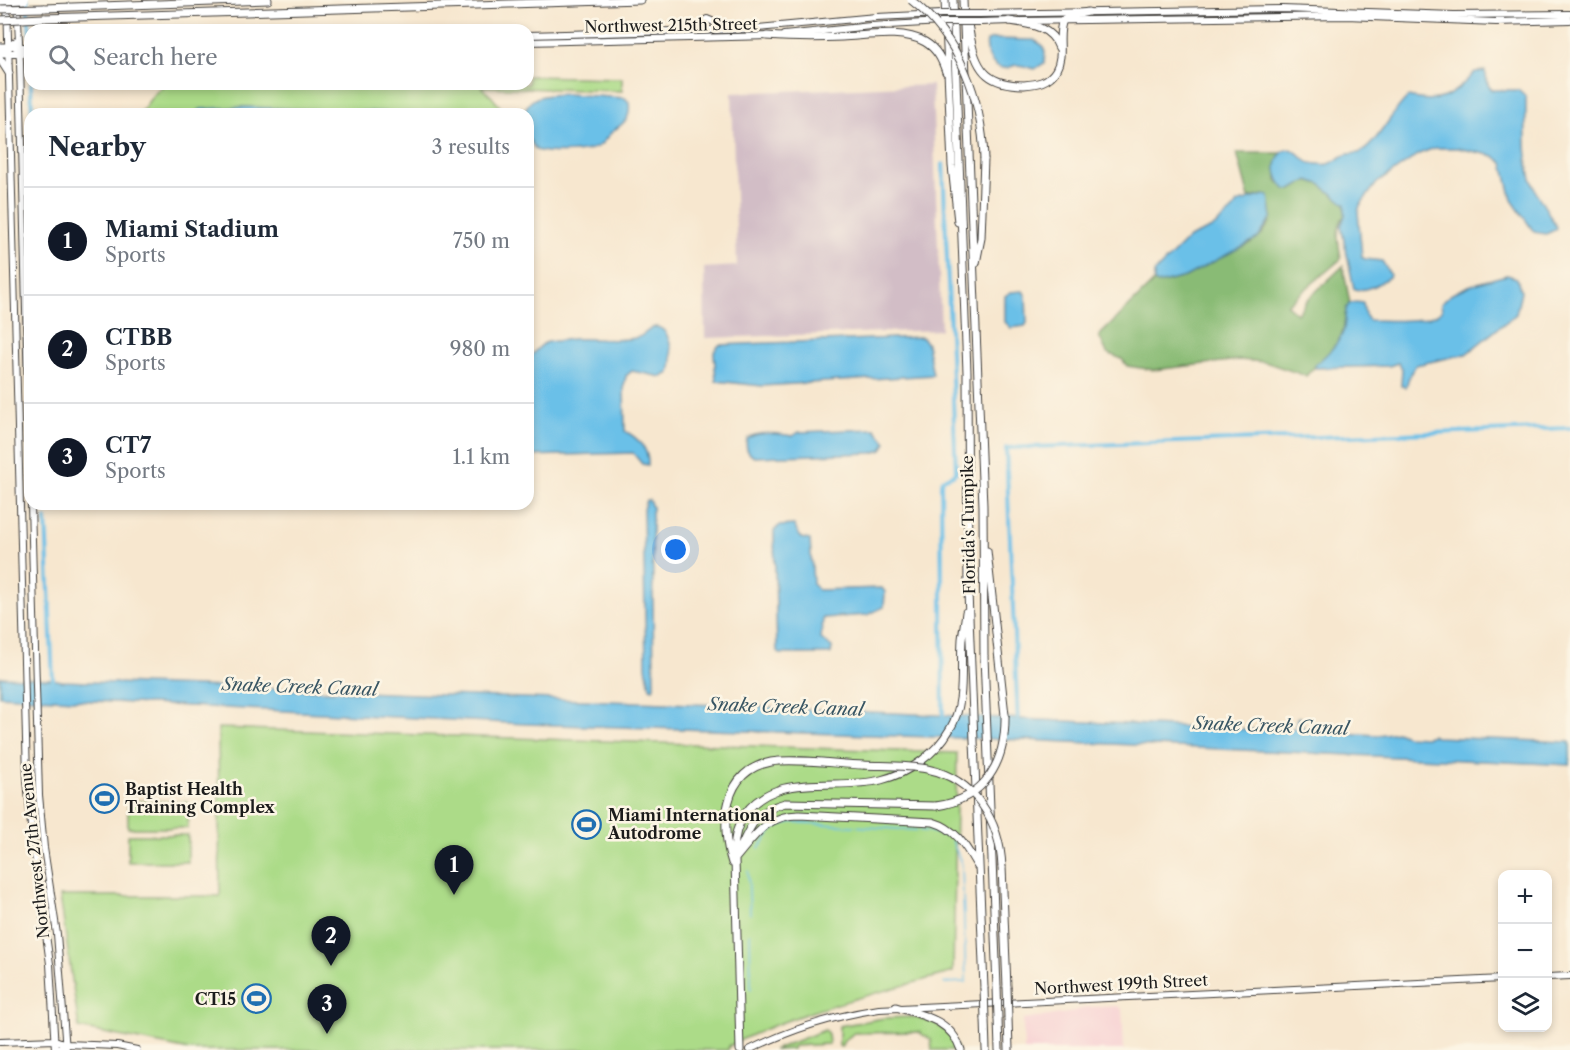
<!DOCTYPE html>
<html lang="en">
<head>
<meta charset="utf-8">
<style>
  :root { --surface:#fff; --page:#f2f2f3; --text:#1f2937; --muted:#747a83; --line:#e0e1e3; --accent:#111827 }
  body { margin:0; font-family:"Libre Caslon Text",serif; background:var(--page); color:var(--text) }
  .controls { position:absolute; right:18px; bottom:18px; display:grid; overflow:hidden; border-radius:12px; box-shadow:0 3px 9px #0003 }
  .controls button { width:54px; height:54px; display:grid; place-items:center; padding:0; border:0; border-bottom:2px solid var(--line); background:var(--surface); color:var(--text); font:30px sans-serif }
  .you { position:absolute; left:676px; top:550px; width:21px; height:21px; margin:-15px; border:4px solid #fff; border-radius:50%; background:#1a73e8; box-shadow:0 0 0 9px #1a73e833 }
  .badge { display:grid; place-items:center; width:39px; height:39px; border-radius:50%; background:var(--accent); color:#fff; font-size:20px; font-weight:700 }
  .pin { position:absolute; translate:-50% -50px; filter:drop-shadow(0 2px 3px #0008) }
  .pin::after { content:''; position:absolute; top:32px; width:21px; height:18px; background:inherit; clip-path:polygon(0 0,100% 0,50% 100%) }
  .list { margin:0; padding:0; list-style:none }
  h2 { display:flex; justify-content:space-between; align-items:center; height:78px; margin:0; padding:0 24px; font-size:26px }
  h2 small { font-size:20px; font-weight:400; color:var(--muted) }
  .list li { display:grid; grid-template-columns:39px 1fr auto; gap:18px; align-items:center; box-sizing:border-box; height:108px; padding:0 24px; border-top:2px solid var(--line) }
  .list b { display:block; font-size:22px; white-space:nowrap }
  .list p { margin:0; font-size:20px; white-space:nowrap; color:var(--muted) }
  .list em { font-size:20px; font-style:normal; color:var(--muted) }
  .icon { flex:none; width:33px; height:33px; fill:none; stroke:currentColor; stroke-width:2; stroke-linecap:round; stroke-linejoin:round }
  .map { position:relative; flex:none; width:1570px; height:1050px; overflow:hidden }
  .search { position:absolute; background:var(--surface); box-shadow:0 3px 9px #0003; left:24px; top:24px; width:510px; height:66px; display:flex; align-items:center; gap:15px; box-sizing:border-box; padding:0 21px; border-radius:18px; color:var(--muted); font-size:22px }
  .panel { position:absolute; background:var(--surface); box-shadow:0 3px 9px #0003; left:24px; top:108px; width:510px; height:402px; border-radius:18px }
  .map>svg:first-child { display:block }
  .built { fill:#f7cfd2 }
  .industrial { fill:#d2bdc6 }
  .green { fill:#acdb88; stroke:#647c52; stroke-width:1.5 }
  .forest { fill:#89bb74; stroke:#526c48; stroke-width:1.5 }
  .water { fill:#6bc0e8; stroke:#446e82; stroke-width:1.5 }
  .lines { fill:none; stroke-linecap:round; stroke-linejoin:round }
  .stream { stroke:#6bc0e8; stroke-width:1.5 }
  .canal { stroke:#6bc0e8; stroke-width:4 }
  .major-casing { stroke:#3d3a37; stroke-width:8 }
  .highway-casing { stroke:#3d3a37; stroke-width:9 }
  .major { stroke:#fff; stroke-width:6 }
  .highway { stroke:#fff; stroke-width:7 }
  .major-bridge-casing { stroke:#3d3a37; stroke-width:8; stroke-linecap:butt }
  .highway-bridge-casing { stroke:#3d3a37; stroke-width:9; stroke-linecap:butt }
  .major-bridge { stroke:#fff; stroke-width:6 }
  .highway-bridge { stroke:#fff; stroke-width:7 }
  .labels { text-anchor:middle; stroke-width:5; stroke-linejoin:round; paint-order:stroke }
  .street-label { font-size:16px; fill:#1c1c1c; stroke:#fcf5e5 }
  .poi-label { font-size:16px; font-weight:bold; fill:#1c1c1c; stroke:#fcf5e5; text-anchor:start }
  .water-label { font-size:18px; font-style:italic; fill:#385563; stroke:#fcf5e5 }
</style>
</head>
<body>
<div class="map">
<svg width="1570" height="1050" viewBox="0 0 1570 1050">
  <rect width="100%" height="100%" fill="#fcf5e5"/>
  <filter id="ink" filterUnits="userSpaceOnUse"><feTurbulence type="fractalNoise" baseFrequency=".0167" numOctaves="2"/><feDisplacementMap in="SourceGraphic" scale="12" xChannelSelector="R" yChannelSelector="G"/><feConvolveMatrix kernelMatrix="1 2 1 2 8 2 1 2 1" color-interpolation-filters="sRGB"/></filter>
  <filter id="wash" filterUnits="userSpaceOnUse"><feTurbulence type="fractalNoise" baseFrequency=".008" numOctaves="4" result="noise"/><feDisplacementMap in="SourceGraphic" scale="24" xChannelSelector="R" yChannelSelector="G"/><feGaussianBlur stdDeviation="1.35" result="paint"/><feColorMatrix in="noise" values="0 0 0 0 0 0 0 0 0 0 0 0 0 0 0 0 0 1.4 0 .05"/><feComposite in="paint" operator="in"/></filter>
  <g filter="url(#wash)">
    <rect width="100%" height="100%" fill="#f7e7cf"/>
    <path class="built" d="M1118,1006L1122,1009L1124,1050H1024L1023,1020L1067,1013L1087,1007Z"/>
    <path class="industrial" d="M932,85L941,330L705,338L704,268L737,266L732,93Z"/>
    <path class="green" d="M528,76L622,78V91L481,87L492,97L506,114H140L153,95L165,84H528Z
      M218,728L957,753L953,972C879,993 798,1010 729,1046L728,1050H190L79,1028L60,896H220Z
      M128,801L188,802V828H128Z
      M128,835H188V862H128Z
      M911,1017C935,1020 948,1027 958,1050H932L931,1039L921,1034V1032L854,1033L844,1041L841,1047L839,1046V1026L884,1018Z
      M825,1030L828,1034L829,1044L793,1046L792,1049L773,1050Z"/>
    <path class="forest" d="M1237,153H1282L1277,162V181L1291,190L1308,180L1320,184L1345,204V215C1334,228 1339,244 1341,259L1287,305L1297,314L1308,299L1343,266L1350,304C1343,312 1346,322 1343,331C1337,349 1318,362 1306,376L1265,362L1239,360L1154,370L1127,366L1122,359L1107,353L1099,336L1154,282L1158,284L1185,277L1231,251L1250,243L1262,234L1270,222L1264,195L1249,198Z"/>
    <path class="water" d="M993,39L1034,40L1042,45L1045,52L1044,63L1035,69C1029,68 1023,65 1016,65C1012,66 1007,69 1002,68C990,67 985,50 987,41Z
      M1485,71L1488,85L1492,90H1518L1526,97C1526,126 1523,162 1535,190C1541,202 1550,214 1556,227L1555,230L1546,234L1534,232L1512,200L1503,163L1494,156L1458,148H1435L1421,153L1377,183L1360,205L1358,212L1362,257L1365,259L1382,261L1390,274L1389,277C1378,284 1367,292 1354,289L1341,226L1345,215V204L1320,184L1308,180L1291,190L1285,189C1276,179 1271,163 1283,152C1292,144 1300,156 1306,161C1310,164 1324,165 1329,164C1335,162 1340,157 1345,155C1350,153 1355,154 1359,153C1375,148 1393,109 1408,97C1442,105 1452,96 1475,72Z
      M565,94L625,98L629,102C631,119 625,122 613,131C608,135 605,141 600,145C588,154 551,154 536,150L528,138V114H524C528,94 548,95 565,94Z
      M243,107L439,114H193L201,109Z
      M1264,195L1269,196L1272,217L1258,238L1185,277L1158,284L1154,282V273L1189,238L1212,228L1233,210L1237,203Z
      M1507,275L1517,278L1521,292L1516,314L1466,354L1416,365L1410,374L1406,387L1401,386L1402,368L1398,363L1389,366L1315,368V365C1325,356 1338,345 1343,332C1348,318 1339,298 1363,303L1365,315L1369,320C1387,320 1430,324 1442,310L1441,304C1451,288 1488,280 1507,275Z
      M1023,291L1026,296L1027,323L1025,326L1011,328L1005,322V296L1011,292Z
      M655,327C672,327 674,361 670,373L662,377L632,371L626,376L624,386L625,431C638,438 649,448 648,465L642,464L633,453L528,456V359C533,354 539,346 545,343C551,341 558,341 564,340C588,336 611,343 635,338C644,337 647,329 655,327Z
      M922,337L927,344L933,375L762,386L716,381L714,352L719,345Z
      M875,429L886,442L882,450L872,453L754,457C747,453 745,447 747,439C758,430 779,434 793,436L799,432Z
      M646,500H649L652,507L654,687L653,689L650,688L646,667L643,509Z
      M794,525L801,538L810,540L813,583L818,590L882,588L885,592L884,607L867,615L823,618L821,639L832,647L831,654H780L777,651L774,531L779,526Z
      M0,677L52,679L62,681L720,705L1281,731L1296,728L1297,718L1300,717L1302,720L1303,729L1306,731L1378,735L1397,732L1406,736L1426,737L1432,735L1435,737L1570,742V765L1024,740L526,724L0,696Z"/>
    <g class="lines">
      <path class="stream" d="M759,848L774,828L791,822L928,831L944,835
        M748,871L750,914
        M750,934L751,989
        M944,983L966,982L962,865L952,840"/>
      <path class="canal" d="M27,0L30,34
        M31,84L32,114
        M943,164L956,472L953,475L943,479L941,483L943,718
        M46,519L53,683
        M1018,724L1006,448L1570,428"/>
    </g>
  </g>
  <g filter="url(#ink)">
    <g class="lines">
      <defs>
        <path id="major" d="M7,0L27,778L31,826L50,964L55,1050L66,1044
          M17,0L20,62L30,475
          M979,14L1282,9L1454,15L1570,14
          M1022,21L1346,16L1496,22L1570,20
          M980,22L1012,21
          M703,30V22L707,19L728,28
          M528,35L748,29L876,17L942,14
          M784,35L871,26L942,22
          M528,42L771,36
          M15,47H30
          M9,53H30
          M31,504L39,795L44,848L57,934L66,1050
          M1548,977L1570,976
          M0,1042L55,1040L66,1044L117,1046L137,1050
          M749,1050C791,1029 833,1016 879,1009L1502,979"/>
        <path id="highway" d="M945,0L952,166L958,222
          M953,0L967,372L968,592L984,988
          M963,0L983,506L984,656L997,987
          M44,8L268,0
          M44,18L640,0
          M966,18C969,25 969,32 971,40C977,73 991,85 1024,85C1037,84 1049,82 1056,70C1065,54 1056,36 1063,20L1069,16L1088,12
          M1009,21C1030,24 1051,26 1059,48
          M767,36C792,38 817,38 842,37C867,36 902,29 925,42C937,49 942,60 946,72
          M0,47H9L18,40
          M0,53H9
          M0,59L9,73
          M976,263L981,238L984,159
          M987,551L1005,715
          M739,851C750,826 755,811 785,803L936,806
          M735,859C754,837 766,815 799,815L933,822C957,829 966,847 978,867
          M732,863C720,826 722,771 771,762C794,758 837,764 863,765
          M1002,867L1007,987
          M896,1007C923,1015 951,1020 961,1050
          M1008,1018L1009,1050
          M985,1019L986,1050
          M998,1019L999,1050
          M740,1050L735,859C733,843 735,829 744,815C775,770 836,791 881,780C909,773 936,754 950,729C966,703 960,669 962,639C963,630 965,621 966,612"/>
      </defs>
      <use href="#major" class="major-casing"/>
      <use href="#highway" class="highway-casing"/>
      <use href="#major" class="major"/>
      <use href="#highway" class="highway"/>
      <defs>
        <path id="major-bridge" d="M942,14H979
          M942,22H980"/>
        <path id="highway-bridge" d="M911,0C960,38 982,99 984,159
          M0,1L25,0
          M0,9L44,8
          M0,20L44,18
          M863,765C884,766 906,765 927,769C975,779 1000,821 1002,867
          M936,806C986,799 1006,762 1005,715
          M997,987L998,1019
          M1007,987L1008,1018
          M984,988L985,1019"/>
      </defs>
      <use href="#major-bridge" class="major-bridge-casing"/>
      <use href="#highway-bridge" class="highway-bridge-casing"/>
      <use href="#major-bridge" class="major-bridge"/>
      <use href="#highway-bridge" class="highway-bridge"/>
    </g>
  </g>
  <defs>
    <symbol id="stadium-ring" viewBox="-11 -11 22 22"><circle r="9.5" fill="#fcf5e5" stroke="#1f6fb2" stroke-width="1.5"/><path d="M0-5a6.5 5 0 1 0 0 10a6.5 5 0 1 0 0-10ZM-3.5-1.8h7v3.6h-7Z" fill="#1f6fb2"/></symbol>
  </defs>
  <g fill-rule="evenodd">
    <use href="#stadium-ring" x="88" y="782" width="33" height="33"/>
    <use href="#stadium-ring" x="570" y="808" width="33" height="33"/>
    <use href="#stadium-ring" x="240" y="982" width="33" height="33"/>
  </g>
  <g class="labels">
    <g class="street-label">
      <text transform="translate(671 25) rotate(-1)" y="6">Northwest 215th Street</text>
      <text transform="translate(968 525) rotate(-91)" y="6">Florida's Turnpike</text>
      <text transform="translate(34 851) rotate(-96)" y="6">Northwest 27th Avenue</text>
      <text transform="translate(1121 984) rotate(-3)" y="6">Northwest 199th Street</text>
    </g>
    <g class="poi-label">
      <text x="125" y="795">Baptist Health<tspan x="125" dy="18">Training Complex</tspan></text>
      <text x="608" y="821">Miami International<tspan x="608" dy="18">Autodrome</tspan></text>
      <text x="236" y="1005" text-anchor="end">CT15</text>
    </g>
    <g class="water-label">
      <text transform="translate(300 687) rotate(2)" y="6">Snake Creek Canal</text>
      <text transform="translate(786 707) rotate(2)" y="6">Snake Creek Canal</text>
      <text transform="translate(1271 726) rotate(2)" y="6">Snake Creek Canal</text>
    </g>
  </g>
</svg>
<div class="controls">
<button>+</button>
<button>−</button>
<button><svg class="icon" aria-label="layers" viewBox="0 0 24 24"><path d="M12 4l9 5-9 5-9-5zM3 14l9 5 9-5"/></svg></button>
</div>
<div class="you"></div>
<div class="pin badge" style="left:454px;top:895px">1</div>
<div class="pin badge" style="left:331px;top:966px">2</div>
<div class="pin badge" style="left:327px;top:1034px">3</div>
<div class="search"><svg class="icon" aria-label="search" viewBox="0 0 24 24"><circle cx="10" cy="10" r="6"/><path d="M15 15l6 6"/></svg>Search here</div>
<section class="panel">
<h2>Nearby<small>3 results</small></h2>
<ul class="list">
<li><span class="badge">1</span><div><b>Miami Stadium</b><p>Sports</p></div><em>750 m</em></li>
<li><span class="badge">2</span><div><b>CTBB</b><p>Sports</p></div><em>980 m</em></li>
<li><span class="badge">3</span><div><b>CT7</b><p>Sports</p></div><em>1.1 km</em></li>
</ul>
</section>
</div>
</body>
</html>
